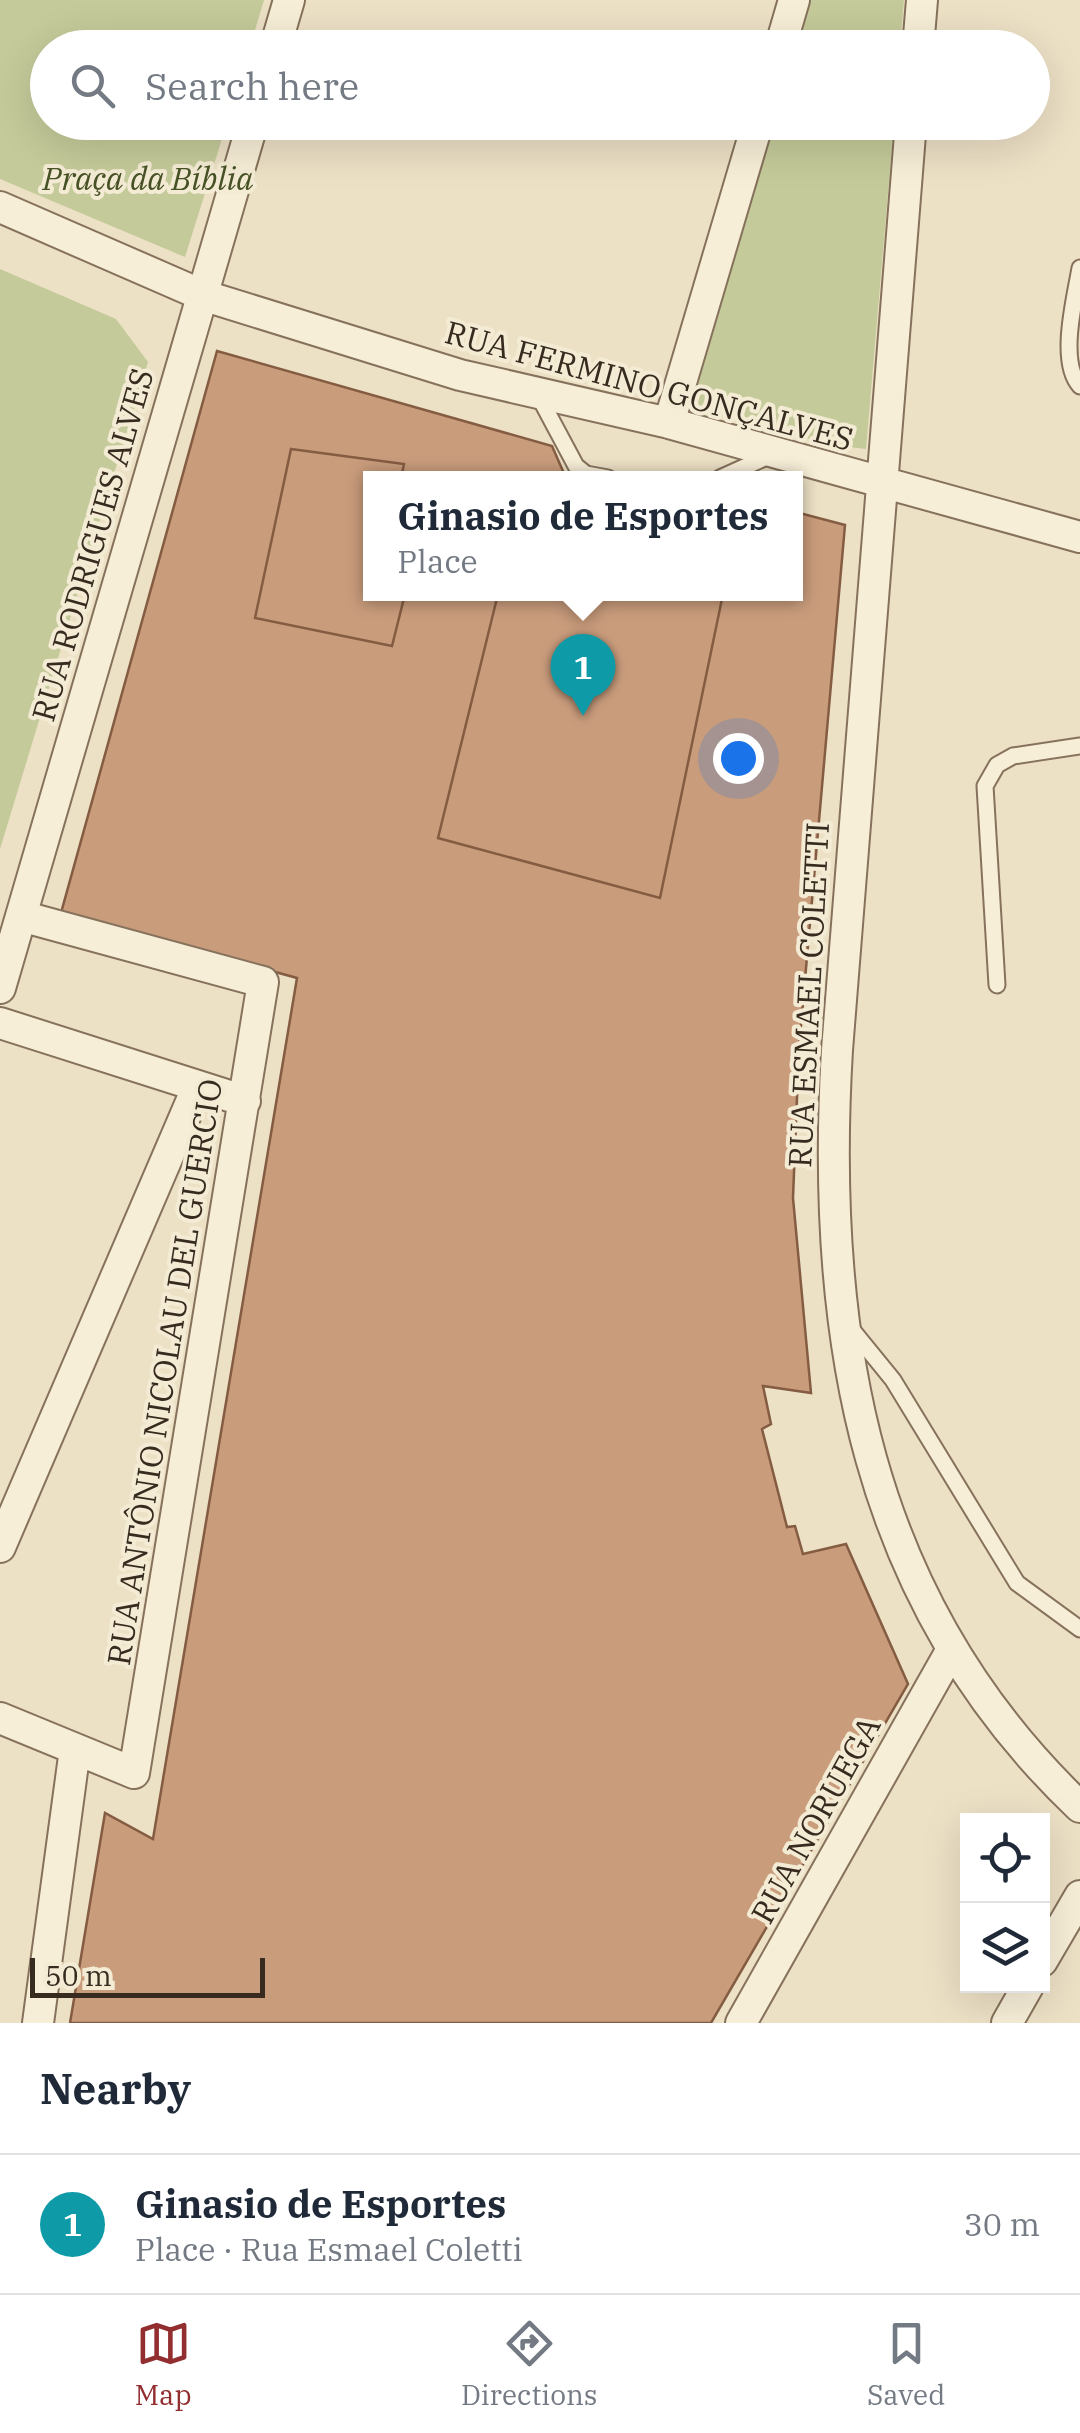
<!DOCTYPE html>
<html lang="en">
<head>
<meta charset="utf-8">
<style>
  :root { --surface:#fff; --page:#f2f2f3; --text:#1f2937; --muted:#747a83; --line:#e0e1e3; --accent:#922e2f }
  body { margin:0; font-family:"IBM Plex Serif",serif; background:var(--page); color:var(--text) }
  .controls { position:absolute; right:30px; bottom:30px; display:grid; overflow:hidden; border-radius:0px; box-shadow:0 10px 40px #0002 }
  .controls button { width:90px; height:90px; display:grid; place-items:center; padding:0; border:0; border-bottom:2px solid var(--line); background:var(--surface); color:var(--text); font:50px sans-serif }
  .scale { position:absolute; left:30px; bottom:25px; width:235px; box-sizing:border-box; padding-left:10px; border:5px solid #372a1f; border-top:0; font-size:28px; line-height:35px; white-space:nowrap; color:#372a1f; -webkit-text-stroke:8px #f4ebd4; paint-order:stroke }
  .you { position:absolute; left:738px; top:758px; width:35px; height:35px; margin:-25px; border:8px solid #fff; border-radius:50%; background:#1a73e8; box-shadow:0 0 0 15px #1a73e833 }
  .badge { display:grid; place-items:center; width:65px; height:65px; border-radius:50%; background:var(--accent); color:#fff; font-size:32px; font-weight:700 }
  .pin { position:absolute; translate:-50% -82px; filter:drop-shadow(0 2px 5px #0008) }
  .pin::after { content:''; position:absolute; top:52px; width:35px; height:30px; background:inherit; clip-path:polygon(0 0,100% 0,50% 100%) }
  .popup { position:absolute; left:363px; top:471px; width:440px; height:130px; box-sizing:border-box; display:grid; place-content:center; border-radius:0px; background:var(--surface); filter:drop-shadow(0 2px 8px #0005); font-size:32px; white-space:nowrap; color:var(--muted) }
  .popup b { font-size:38px; color:var(--text) }
  .popup::after { content:''; position:absolute; left:50%; top:100%; margin-left:-20px; border:20px solid transparent; border-top-color:var(--surface) }
  .list { margin:0; padding:0; list-style:none }
  h2 { display:flex; justify-content:space-between; align-items:center; height:130px; margin:0; padding:0 40px; font-size:42px }
  h2 small { font-size:32px; font-weight:400; color:var(--muted) }
  .list li { display:grid; grid-template-columns:65px 1fr auto; gap:30px; align-items:center; box-sizing:border-box; height:140px; padding:0 40px; border-top:2px solid var(--line) }
  .list b { display:block; font-size:38px; white-space:nowrap }
  .list p { margin:0; font-size:32px; white-space:nowrap; color:var(--muted) }
  .list em { font-size:32px; font-style:normal; color:var(--muted) }
  .icon { flex:none; width:55px; height:55px; fill:none; stroke:currentColor; stroke-width:2; stroke-linecap:round; stroke-linejoin:round }
  .map { position:relative; flex:none; width:1080px; height:2023px; overflow:hidden }
  .search { position:absolute; background:var(--surface); box-shadow:0 10px 40px #0002; left:30px; right:30px; top:30px; height:110px; display:flex; align-items:center; gap:25px; box-sizing:border-box; padding:0 35px; border-radius:55px; color:var(--muted); font-size:38px }
  .sheet { height:270px; background:var(--surface) }
  nav { display:flex; justify-content:space-around; align-items:center; box-sizing:border-box; height:140px; border-top:2px solid var(--line); background:var(--surface); font-size:28px; color:var(--muted) }
  nav a { display:grid; justify-items:center; gap:5px }
  nav .on { color:var(--accent) }
  .map>svg:first-child { display:block }
  .green { fill:#c4ca99 }
  .building { fill:#c99c7c; stroke:#845c42; stroke-width:2.5 }
  .lines { fill:none; stroke-linecap:round; stroke-linejoin:round }
  .service-casing { stroke:#86725c; stroke-width:19 }
  .minor-casing { stroke:#86725c; stroke-width:34 }
  .service { stroke:#f7eed7; stroke-width:15 }
  .minor { stroke:#f7eed7; stroke-width:30 }
  .labels { text-anchor:middle; stroke-width:8; stroke-linejoin:round; paint-order:stroke }
  .park-label { font-size:32px; font-style:italic; fill:#475226; stroke:#f4ebd4 }
  .street-label { font-size:32px; fill:#372a1f; stroke:#f4ebd4 }
</style>
</head>
<body>
<div class="map">
<svg width="1080" height="2023" viewBox="0 0 1080 2023">
  <rect width="100%" height="100%" fill="#ece0c5"/>
  <path class="green" d="M0,0H264L250,47L48,48V122L227,123L185,257L0,179Z
    M809,0H904L900,47L795,48Z
    M773,123H894L866,449L832,445L688,406Z
    M0,269L116,319L148,362L0,849Z"/>
  <path class="building" d="M217,351L552,446L566,478H370V594H796V512L845,525L799,1048L793,1198L811,1393L763,1386L771,1424L762,1429L787,1527L795,1526L803,1554L846,1544L908,1684L711,2023H70L105,1813L153,1839L297,978L61,913Z
    M291,449L404,464L401,478H370V594H405L392,646L255,618Z
    M498,594H723L660,898L438,838Z"/>
  <g class="lines">
    <defs>
      <path id="service" d="M1080,268C1075,298 1058,362 1080,386
        M537,393L576,466L586,474L608,478
        M720,478L771,455
        M997,985L985,786L997,765L1013,756L1080,746
        M849,1326L893,1380L1017,1583L1080,1629"/>
      <path id="minor" d="M275,48L289,0
        M780,48L794,0
        M918,48L922,0
        M911,122L837,1050C820,1335 864,1602 1080,1807
        M0,207L202,295L460,375L669,423L1080,537
        M669,423L758,122
        M0,988L253,122
        M0,1023L245,1101
        M0,1547L198,1086
        M0,1718L134,1773L263,982L21,916
        M1042,1961L1080,1896
        M38,2023L75,1749
        M741,2023L951,1651
        M1007,2023L1028,1986"/>
    </defs>
    <use href="#service" class="service-casing"/>
    <use href="#minor" class="minor-casing"/>
    <use href="#service" class="service"/>
    <use href="#minor" class="minor"/>
  </g>
  <g class="labels">
    <g class="park-label">
      <text x="148" y="190">Praça da Bíblia</text>
    </g>
    <g class="street-label">
      <text transform="translate(649 386) rotate(15)" y="11">RUA FERMINO GONÇALVES</text>
      <text transform="translate(93 545) rotate(-74)" y="11">RUA RODRIGUES ALVES</text>
      <text transform="translate(809 995) rotate(-87)" y="11">RUA ESMAEL COLETTI</text>
      <text transform="translate(165 1372) rotate(-81)" y="11">RUA ANTÔNIO NICOLAU DEL GUERCIO</text>
      <text transform="translate(816 1820) rotate(-61)" y="11">RUA NORUEGA</text>
    </g>
  </g>
</svg>
<div class="controls">
<button><svg class="icon" aria-label="locate" viewBox="0 0 24 24"><circle cx="12" cy="12" r="6"/><path d="M12 2v4M12 18v4M2 12h4M18 12h4"/></svg></button>
<button><svg class="icon" aria-label="layers" viewBox="0 0 24 24"><path d="M12 4l9 5-9 5-9-5zM3 14l9 5 9-5"/></svg></button>
</div>
<div class="scale">50 m</div>
<div class="you"></div>
<div class="pin badge" style="left:583px;top:716px;background:#0f9aa8">1</div>
<div class="popup"><b>Ginasio de Esportes</b>Place</div>
<div class="search"><svg class="icon" aria-label="search" viewBox="0 0 24 24"><circle cx="10" cy="10" r="6"/><path d="M15 15l6 6"/></svg>Search here</div>
</div>
<section class="sheet">
<h2>Nearby<small></small></h2>
<ul class="list">
<li><span class="badge" style="background:#0f9aa8">1</span><div><b>Ginasio de Esportes</b><p>Place · Rua Esmael Coletti</p></div><em>30 m</em></li>
</ul>
</section>
<nav>
<a class="on"><svg class="icon" aria-label="map" viewBox="0 0 24 24"><path d="M3 6l6-2 6 2 6-2v14l-6 2-6-2-6 2zM9 4v14M15 6v14"/></svg>Map</a>
<a><svg class="icon" aria-label="directions" viewBox="0 0 24 24"><path d="M12 3l9 9-9 9-9-9zM9 14v-3h6M13 9l2 2-2 2"/></svg>Directions</a>
<a><svg class="icon" aria-label="saved" viewBox="0 0 24 24"><path d="M7 4h10v16l-5-4-5 4z"/></svg>Saved</a>
</nav>
</body>
</html>
